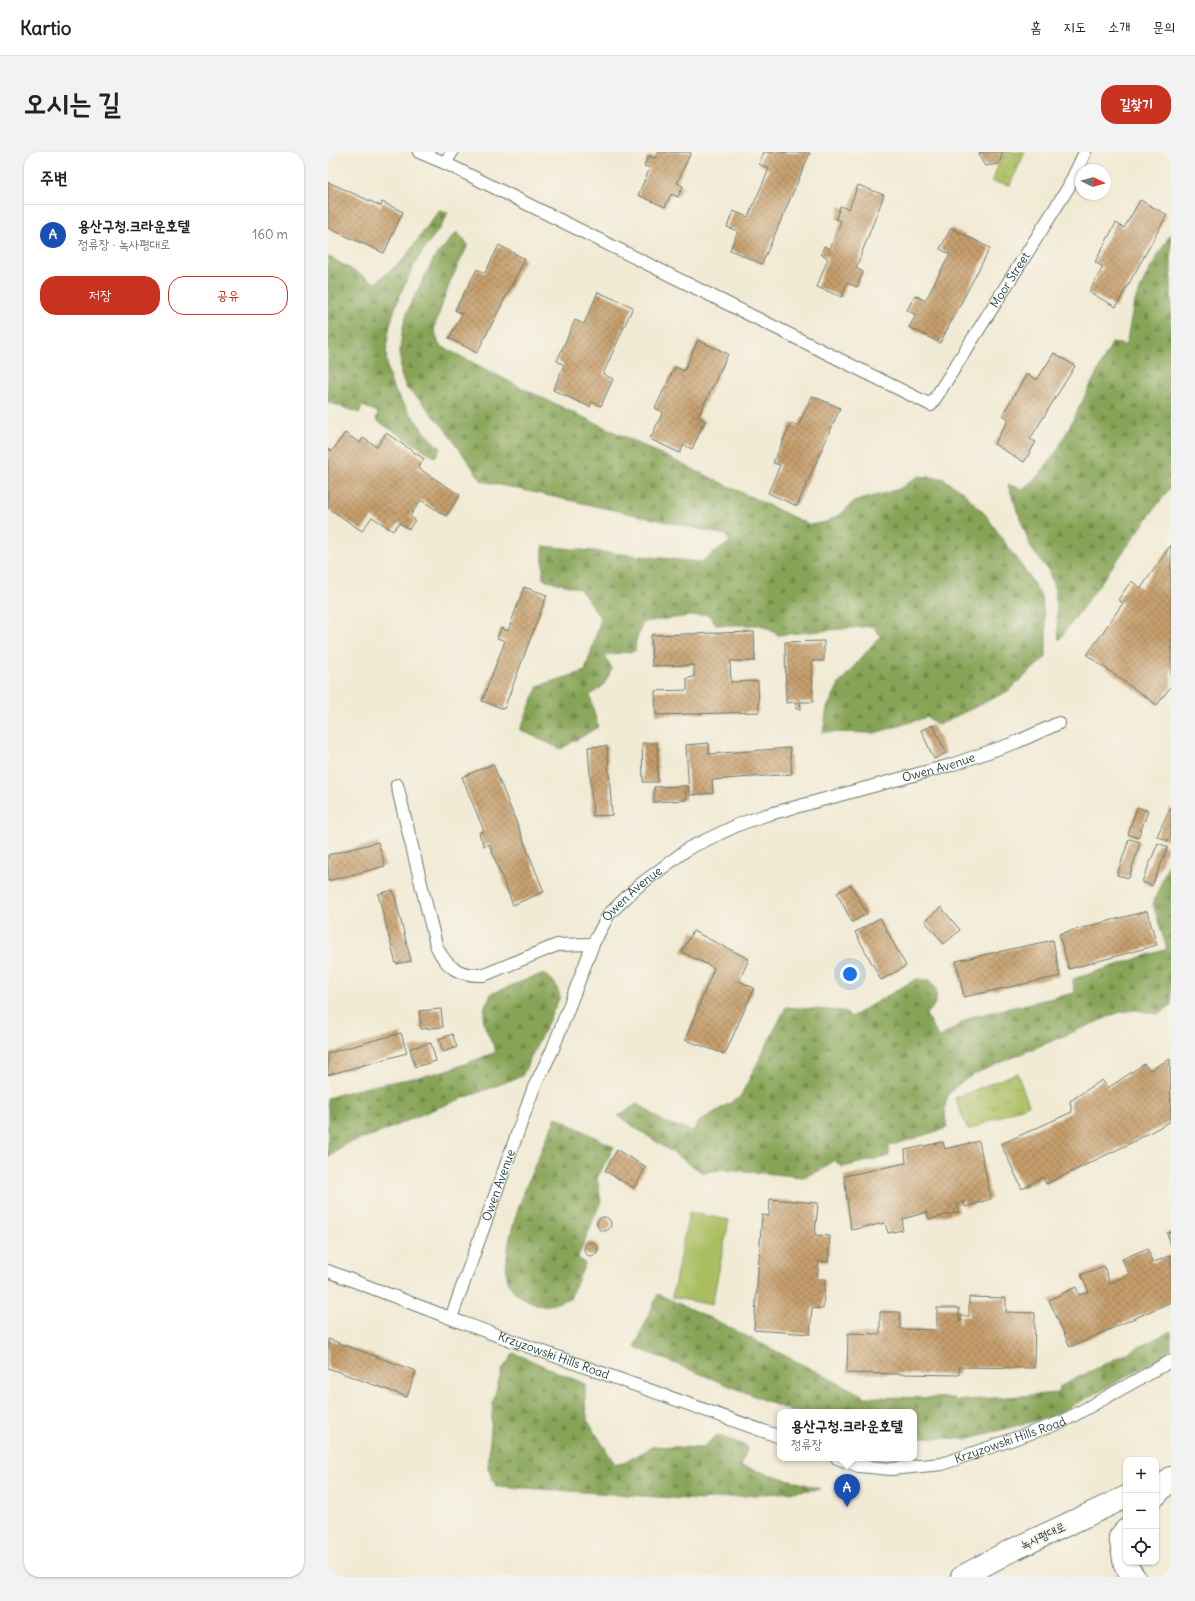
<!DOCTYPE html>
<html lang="ko">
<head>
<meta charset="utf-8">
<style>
  :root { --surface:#fff; --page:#f2f2f2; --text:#222; --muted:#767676; --line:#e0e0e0; --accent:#c8321e }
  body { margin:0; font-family:Delius,"Poor Story",sans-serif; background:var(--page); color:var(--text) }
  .controls { position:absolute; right:12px; bottom:12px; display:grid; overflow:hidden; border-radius:8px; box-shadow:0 1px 3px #0004 }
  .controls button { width:36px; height:36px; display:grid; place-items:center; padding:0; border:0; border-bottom:1px solid var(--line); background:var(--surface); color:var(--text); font:20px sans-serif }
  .compass { position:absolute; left:747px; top:12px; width:36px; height:36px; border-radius:50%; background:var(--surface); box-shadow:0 1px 3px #0004; rotate:95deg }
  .you { position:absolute; left:522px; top:822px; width:14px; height:14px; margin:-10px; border:3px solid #fff; border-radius:50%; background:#1a73e8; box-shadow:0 0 0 6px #1a73e833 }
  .badge { display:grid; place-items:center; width:26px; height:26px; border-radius:50%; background:var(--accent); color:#fff; font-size:13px; font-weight:700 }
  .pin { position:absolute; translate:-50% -33px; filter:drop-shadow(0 1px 2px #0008) }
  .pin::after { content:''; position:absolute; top:21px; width:14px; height:12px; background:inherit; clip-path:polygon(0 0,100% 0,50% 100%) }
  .popup { position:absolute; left:449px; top:1257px; width:140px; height:52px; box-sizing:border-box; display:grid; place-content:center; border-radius:8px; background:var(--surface); filter:drop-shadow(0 1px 3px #0005); font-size:13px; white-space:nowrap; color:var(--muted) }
  .popup b { font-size:15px; color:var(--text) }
  .popup::after { content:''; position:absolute; left:50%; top:100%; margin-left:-8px; border:8px solid transparent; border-top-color:var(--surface) }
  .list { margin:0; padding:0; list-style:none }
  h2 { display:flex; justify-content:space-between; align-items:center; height:52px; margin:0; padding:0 16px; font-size:17px }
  h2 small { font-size:13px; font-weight:400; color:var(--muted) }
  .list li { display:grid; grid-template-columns:26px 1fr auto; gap:12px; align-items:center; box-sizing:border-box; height:60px; padding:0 16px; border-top:1px solid var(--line) }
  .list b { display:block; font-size:15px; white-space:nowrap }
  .list p { margin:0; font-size:13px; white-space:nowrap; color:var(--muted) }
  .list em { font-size:13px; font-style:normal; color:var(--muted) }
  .actions { display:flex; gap:8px; padding:12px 16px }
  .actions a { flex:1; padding:9px 0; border:1px solid var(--accent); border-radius:16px; text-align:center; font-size:14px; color:var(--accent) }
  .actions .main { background:var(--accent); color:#fff }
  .icon { flex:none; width:22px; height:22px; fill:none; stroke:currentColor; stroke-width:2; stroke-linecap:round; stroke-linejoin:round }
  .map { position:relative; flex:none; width:843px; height:1425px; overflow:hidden; border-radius:16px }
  header { display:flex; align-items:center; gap:24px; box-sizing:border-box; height:56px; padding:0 20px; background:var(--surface); border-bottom:1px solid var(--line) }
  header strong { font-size:19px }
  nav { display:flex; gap:22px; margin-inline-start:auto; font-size:14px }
  .intro { display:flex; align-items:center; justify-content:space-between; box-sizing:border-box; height:96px; padding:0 24px }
  h1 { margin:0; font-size:28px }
  .button { padding:10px 18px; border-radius:16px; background:var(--accent); color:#fff; font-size:14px; font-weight:700 }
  main { display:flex; gap:24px; padding:0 24px }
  aside { flex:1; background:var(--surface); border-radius:16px; box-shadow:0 1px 3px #0004 }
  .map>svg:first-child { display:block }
  .grass { fill:#aabd61; stroke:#647d4a }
  .forest { fill:url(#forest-firs); stroke:#537046 }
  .park { fill:url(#park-tufts); stroke:#647d4a }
  .building { fill:url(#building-cross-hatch) }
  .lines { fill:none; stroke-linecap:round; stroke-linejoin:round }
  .service-casing { stroke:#687a6c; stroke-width:14 }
  .primary-casing { stroke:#687a6c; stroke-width:24 }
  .service { stroke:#fff; stroke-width:12 }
  .primary { stroke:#fff; stroke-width:22 }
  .labels { text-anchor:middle; stroke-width:3.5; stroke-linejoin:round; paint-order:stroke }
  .street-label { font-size:12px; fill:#1f3d34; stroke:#f7f3e8 }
</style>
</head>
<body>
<header>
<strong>Kartio</strong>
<nav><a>홈</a><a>지도</a><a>소개</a><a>문의</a></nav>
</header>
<div class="intro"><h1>오시는 길</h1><a class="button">길찾기</a></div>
<main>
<aside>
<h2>주변<small></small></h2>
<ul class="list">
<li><span class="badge" style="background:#1a4fb4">A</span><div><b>용산구청.크라운호텔</b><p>정류장 · 녹사평대로</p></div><em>160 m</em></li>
</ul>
<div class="actions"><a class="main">저장</a><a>공유</a></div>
</aside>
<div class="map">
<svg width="843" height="1425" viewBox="0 0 843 1425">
  <defs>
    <pattern id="forest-firs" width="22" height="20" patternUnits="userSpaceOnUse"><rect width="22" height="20" fill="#87a457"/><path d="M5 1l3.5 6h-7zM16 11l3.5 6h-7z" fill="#6e8749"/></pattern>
    <pattern id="park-tufts" width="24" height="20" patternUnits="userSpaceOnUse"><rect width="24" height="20" fill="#aabd61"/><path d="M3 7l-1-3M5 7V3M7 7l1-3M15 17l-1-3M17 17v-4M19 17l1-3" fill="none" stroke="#8a9b51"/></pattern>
    <pattern id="building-cross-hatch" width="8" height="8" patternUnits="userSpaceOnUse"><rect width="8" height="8" fill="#c69e6c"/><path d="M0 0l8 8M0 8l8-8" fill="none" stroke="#a0825a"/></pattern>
  </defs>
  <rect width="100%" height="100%" fill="#f7f3e8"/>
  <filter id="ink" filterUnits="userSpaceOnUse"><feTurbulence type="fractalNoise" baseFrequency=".025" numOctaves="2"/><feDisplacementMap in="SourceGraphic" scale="8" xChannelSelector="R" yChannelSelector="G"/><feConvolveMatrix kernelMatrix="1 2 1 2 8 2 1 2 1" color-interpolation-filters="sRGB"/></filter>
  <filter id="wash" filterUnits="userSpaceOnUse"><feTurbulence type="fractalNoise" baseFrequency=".012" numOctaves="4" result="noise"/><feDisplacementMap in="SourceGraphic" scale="16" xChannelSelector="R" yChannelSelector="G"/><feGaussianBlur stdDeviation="0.9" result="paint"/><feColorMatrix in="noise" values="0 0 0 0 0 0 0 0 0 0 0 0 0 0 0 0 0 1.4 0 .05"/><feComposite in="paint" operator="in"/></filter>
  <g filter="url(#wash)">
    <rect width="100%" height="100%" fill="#f1ead4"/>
    <path class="grass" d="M361,1060L401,1068L384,1153L344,1145Z"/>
    <path class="forest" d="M111,58L120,60C115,77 99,90 91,105C72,138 51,185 61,223C64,238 74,250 83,262C93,276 99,285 113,296L107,305L48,268L50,260L34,254L31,261L0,250V104L47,131L75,108Z
      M129,80L140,93L122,130L106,176L111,193L194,236L482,373L498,370L513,362L525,350L571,337L591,324L614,326L636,341L657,362L702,426L713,444L718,475V505L680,539L610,573L599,565L547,581L495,580L499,556L511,532L552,484L545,474L450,483L433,473H389L379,462L315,470L308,488L307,499L277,503L284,517L275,534L262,543L270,575L233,597L192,578L210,534L257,519L273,467L252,437L215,427V394L373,410L402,390L398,383L154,329L117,277L92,248L79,237L73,223L72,197L75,175L81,155L106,106Z
      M843,81V334L731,488L727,438L720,418L703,396L680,333L695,337L712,322L730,297L784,191L798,193L806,151L818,124Z
      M843,705V853L830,862L808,858L792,860L646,922C620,938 613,945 619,976L561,994V1004L515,1015L506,1008L495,1017L475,1025L395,1017L375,1021L290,964L310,951L334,969L364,979L373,968L412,945L458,855L515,859L523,865L588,827L601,828L608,836C609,849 608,853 598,863L611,886L643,865L746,841L745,827L839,797L825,752Z
      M217,822C226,828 229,834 232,845L194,924L104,958L51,981L18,992L0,1006V946C34,934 69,930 104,922C126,917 147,908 168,900L155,870L157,854L163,842L202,826Z
      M228,965L286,995L269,1026L273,1049L250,1105L257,1112L242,1146C220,1154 216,1158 194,1145C186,1141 180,1133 179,1124C173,1082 211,1004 228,965Z
      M330,1142L393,1171L538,1245L626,1246L628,1249L730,1241L731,1235L843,1179V1200L765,1243L722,1265L637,1287L586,1285V1260H465L307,1195Z
      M186,1201L257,1232V1252L260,1269L287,1312L296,1311L326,1294L374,1296L389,1283L420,1295L413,1314L493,1337L373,1348L168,1334L160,1316L165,1249L174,1218Z"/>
    <path class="park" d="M675,0H697L682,33L664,30Z
      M689,921L701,953L640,978L627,946Z"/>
    <g id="blocks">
      <path class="building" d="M330,0H363L349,31L355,34L350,45L343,42L337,55L310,43L322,16L316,14L320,4L327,6Z
        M436,0L482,1L434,112L402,98L410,79L399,75L405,59L420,65L441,17L431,12Z
        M652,0H675L671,12L657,14L651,4Z
        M0,30L53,54L54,50L75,60L56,101L0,76Z
        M530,33L556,43L528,116L535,120L529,135L519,131L514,145L489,135L500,106L493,102L496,94L502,97L513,69L508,67L512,54L521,57Z
        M812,48L839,63L788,155L761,140L775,115L767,110L788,71L796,76Z
        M623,76L662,96L612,191L581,175L588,163L579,158L587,143L597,149L622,102L612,97Z
        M171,93L197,107L149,201L121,186L134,162L127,158L149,117L157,121Z
        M270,140L305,155L275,222L285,227L273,254L264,250L262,255L225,238L236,213L229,209L247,168L256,172Z
        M370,188L400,202L370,265L377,269L364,297L356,293L352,301L322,287L335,260L327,256L347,215L356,219Z
        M726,201L747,214L702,287L708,290L696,310L666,292L681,267L674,263L699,222L709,228Z
        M484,244L512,256L469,354L440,341L452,313L445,311L463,271L470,274Z
        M17,281L32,291L35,286L49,295L58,281L96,307L90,316L132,343L118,364L93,348L82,364L87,368L81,377L71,371L65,379L44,365L34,379L0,356V297L4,299Z
        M843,393V534L829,553L759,503L795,451L790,448L803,429L813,436Z
        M196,435L219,443L176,557L154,549L177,489L169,486L173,476L180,479Z
        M426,480L427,509H402L403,530L430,529L431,560L328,563L327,539L359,538V526L366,525V513L324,514L323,483Z
        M496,489V509H484L485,550H472L473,557H468V550L458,551L457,490Z
        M605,573L618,601L606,607L593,578Z
        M314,591H329L330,630H315Z
        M381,591V602L462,596L464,622L384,628L385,641L361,643L358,593Z
        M279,594L284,663L265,664L260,595Z
        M165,612L216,740L185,753L161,692L156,694L151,681L156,679L134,625Z
        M358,634V648L326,650V635Z
        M843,654V683L840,689L829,684Z
        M809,655L820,659L810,686L800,682Z
        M801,687L812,690L801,726L789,723Z
        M50,690L57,714L0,729V703Z
        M830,691L840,695L824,734L814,730Z
        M523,733L539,762L524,770L509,741Z
        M65,738L83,809L68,812L50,742Z
        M613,755L632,778L616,792L597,769Z
        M819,759L829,793L741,817L731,782Z
        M552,766L578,814L553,828L527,780Z
        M365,779L421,807L411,829L426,836L397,902L357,888L386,816L354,800Z
        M725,788L732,824L636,845L628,809Z
        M113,857L115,875L93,877L91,859Z
        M73,881L79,901L0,923V901Z
        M124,882L129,895L115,900L111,887Z
        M103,891L108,909L87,915L82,896Z
        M842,907L843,969L803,991L718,1032L715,1025L694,1037L673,992L744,960L742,949L774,928L780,936L816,912L822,918Z
        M651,989L663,1047L637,1055L636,1049L629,1052L631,1060L601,1067L599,1060L575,1067L574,1078L560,1081L557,1071L523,1078L516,1024L578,1011L577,998L615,990L617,997Z
        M289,998L318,1015L306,1036L277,1019Z
        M442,1047L490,1051L487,1083L502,1084L500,1110L491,1109L489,1127H497L495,1157L484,1156L482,1182L426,1178L434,1063L441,1064Z
        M269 1072a7 7 0 1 1 14 0a7 7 0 1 1-14 0Z
        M843,1080V1093L839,1081Z
        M256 1097a7 7 0 1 1 14 0a7 7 0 1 1-14 0Z
        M820,1096L824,1111L843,1103V1150L742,1195L721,1148L748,1135L751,1143L761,1140L753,1123L776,1114L782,1132L801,1122L794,1107Z
        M641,1145L678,1146V1160L707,1161L706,1216L631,1215V1223L519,1221L520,1181L552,1182V1160H572V1177L609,1178V1156H631V1169L633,1170V1164H641Z
        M0,1187L88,1219L79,1245L0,1216Z"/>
    </g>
  </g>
  <g filter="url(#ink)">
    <use href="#blocks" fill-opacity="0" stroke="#687a6c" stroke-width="1"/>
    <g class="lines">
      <defs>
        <g id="service">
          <path id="s1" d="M91,0L117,11L603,253L740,36L757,0"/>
          <path d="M117,11L124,0"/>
          <path d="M69,633L108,793C118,816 131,824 156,823L229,793L265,792"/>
          <path id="s2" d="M0,1119L135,1171L452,1285"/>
          <path id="s3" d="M123,1166L206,935L224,899L265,792L281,762L309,735L361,696L412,672L438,663L623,613L689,590L731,571"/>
          <path id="s4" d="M509,1306L531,1314L563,1317L614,1312L734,1270L843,1209"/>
        </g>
        <path id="primary" d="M828,1343L843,1326
          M798,1378L792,1385L797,1413L806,1425
          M634,1425L676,1402L798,1345"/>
      </defs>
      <use href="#service" class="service-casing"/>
      <use href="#primary" class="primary-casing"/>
      <use href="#service" class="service"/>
      <use href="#primary" class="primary"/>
    </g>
  </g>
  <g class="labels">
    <g class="street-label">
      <text dy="4" stroke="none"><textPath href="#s1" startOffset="719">Moor Street</textPath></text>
      <text dy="4" stroke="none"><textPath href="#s3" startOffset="801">Owen Avenue</textPath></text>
      <text dy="4" stroke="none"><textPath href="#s3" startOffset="465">Owen Avenue</textPath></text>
      <text dy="4" stroke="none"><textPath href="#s3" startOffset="141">Owen Avenue</textPath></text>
      <text dy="4" stroke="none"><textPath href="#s2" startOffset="241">Krzyzowski Hills Road</textPath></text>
      <text dy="4" stroke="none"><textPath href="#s4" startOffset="179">Krzyzowski Hills Road</textPath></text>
      <text transform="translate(715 1384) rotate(-25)" y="4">녹사평대로</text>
    </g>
  </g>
</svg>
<div class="controls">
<button>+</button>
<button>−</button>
<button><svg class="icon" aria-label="locate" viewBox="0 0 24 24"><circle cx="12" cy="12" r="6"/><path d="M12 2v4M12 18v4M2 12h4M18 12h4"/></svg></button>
</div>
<svg class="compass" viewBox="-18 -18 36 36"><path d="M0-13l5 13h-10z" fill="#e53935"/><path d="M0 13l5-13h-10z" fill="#767676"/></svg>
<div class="you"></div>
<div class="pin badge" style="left:519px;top:1355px;background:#1a4fb4">A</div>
<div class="popup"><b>용산구청.크라운호텔</b>정류장</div>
</div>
</main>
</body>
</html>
